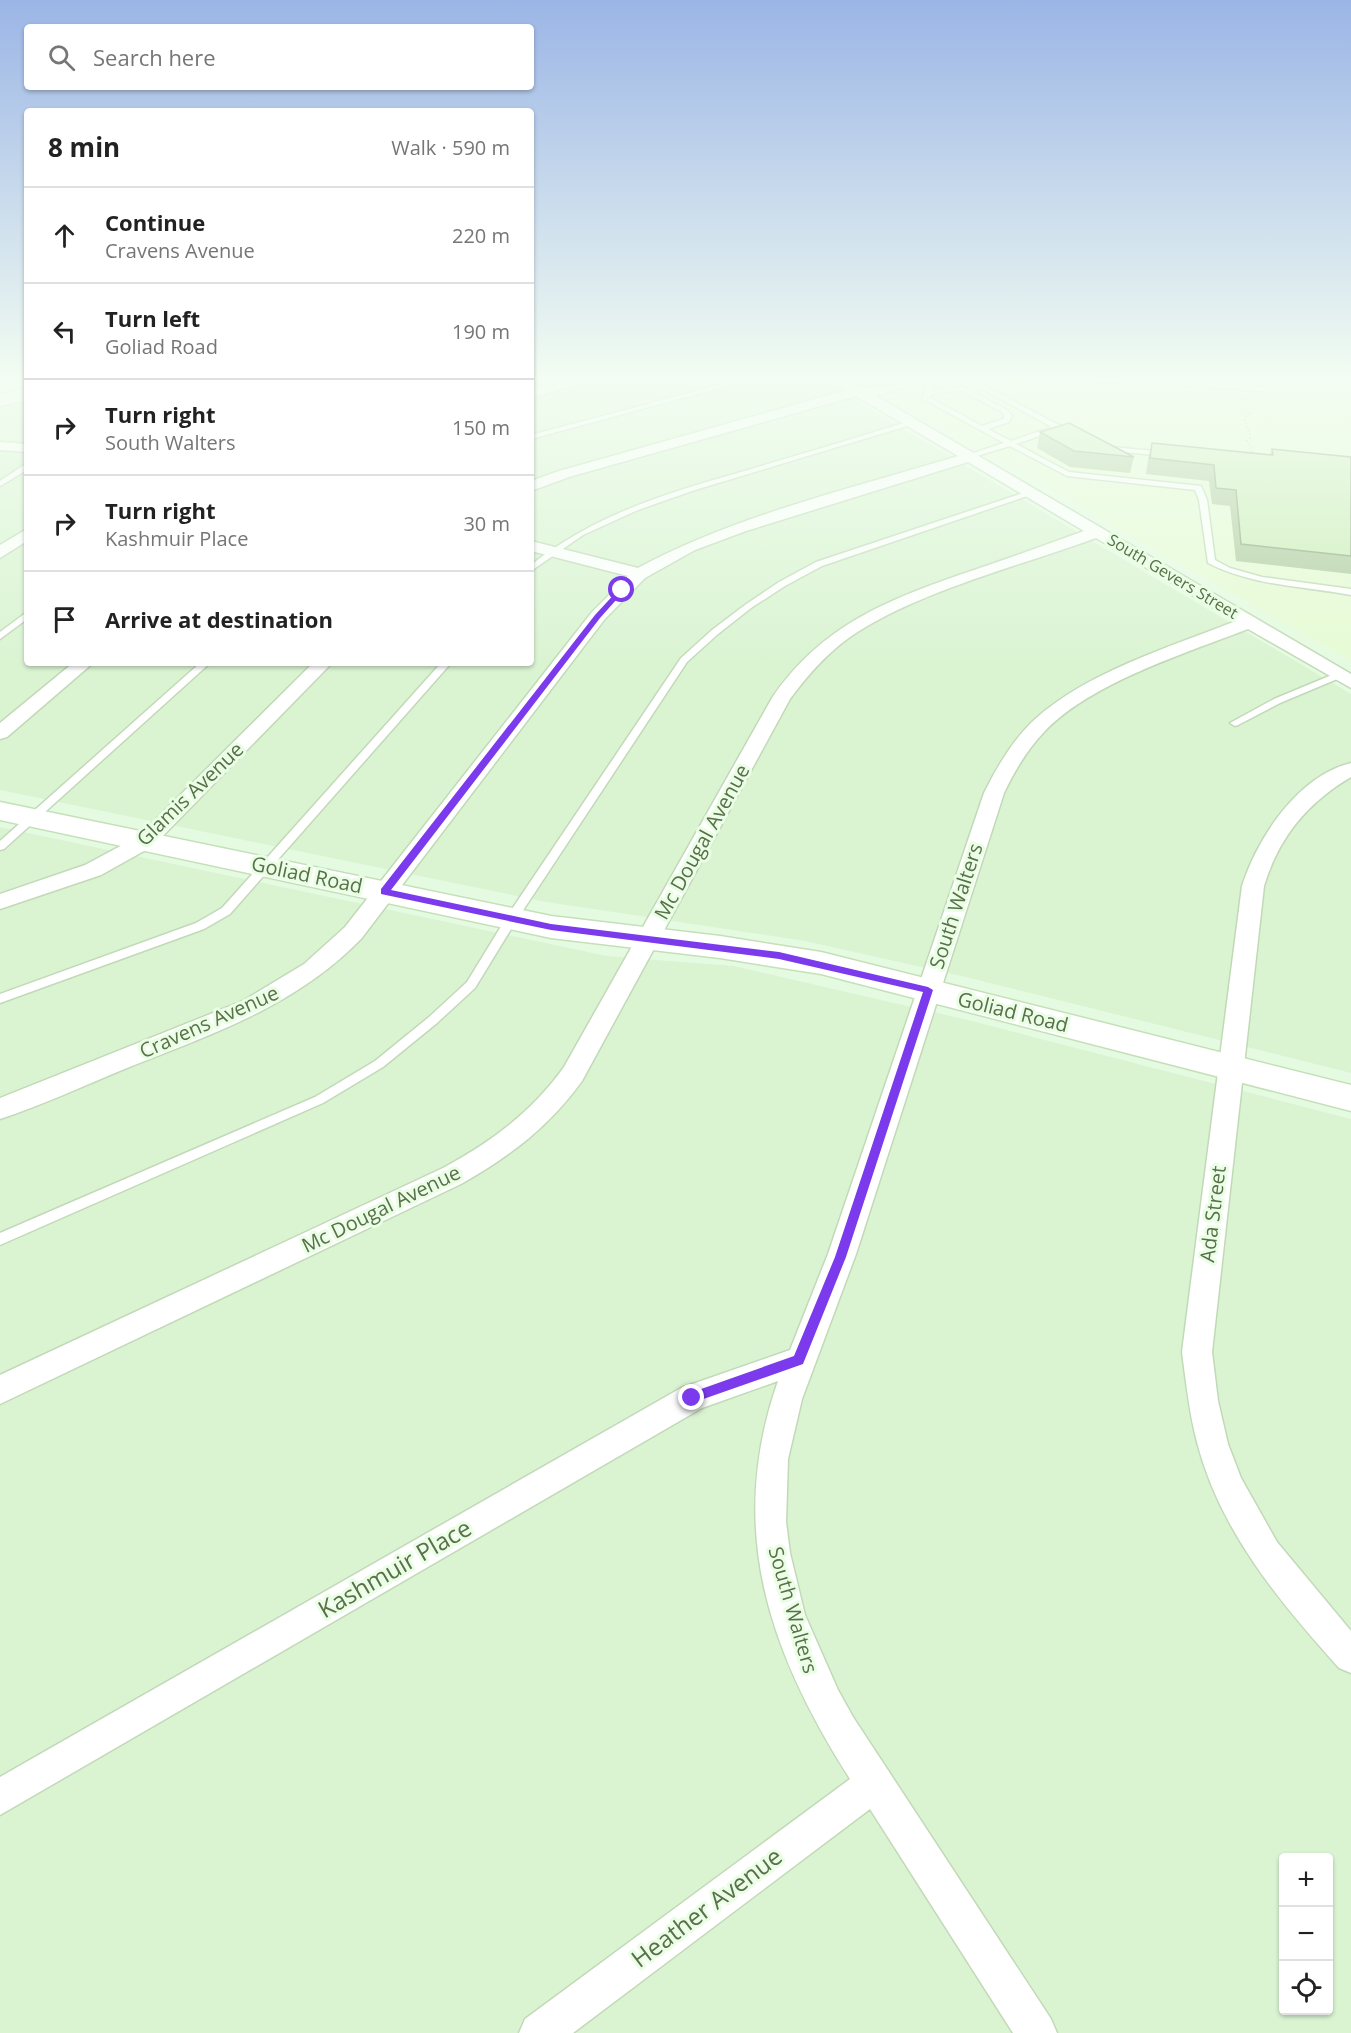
<!DOCTYPE html>
<html lang="en">
<head>
<meta charset="utf-8">
<style>
  :root { --surface:#fff; --page:#f6f6f6; --text:#222; --muted:#767676; --line:#e0e0e0 }
  body { margin:0; font-family:"Open Sans",sans-serif; background:var(--page); color:var(--text) }
  .controls { position:absolute; right:18px; bottom:18px; display:grid; overflow:hidden; border-radius:6px; box-shadow:0 2px 4px #0004 }
  .controls button { width:54px; height:54px; display:grid; place-items:center; padding:0; border:0; border-bottom:2px solid var(--line); background:var(--surface); color:var(--text); font:30px sans-serif }
  .stop { position:absolute; width:18px; height:18px; margin:-14px; border:4px solid #7c3aed; border-radius:50%; background:#fff }
  .stop.end { background:#7c3aed; border-color:#fff; box-shadow:0 2px 6px #0008 }
  .list { margin:0; padding:0; list-style:none }
  h2 { display:flex; justify-content:space-between; align-items:center; height:78px; margin:0; padding:0 24px; font-size:26px }
  h2 small { font-size:20px; font-weight:400; color:var(--muted) }
  .list li { display:grid; grid-template-columns:39px 1fr auto; gap:18px; align-items:center; box-sizing:border-box; height:96px; padding:0 24px; border-top:2px solid var(--line) }
  .list b { display:block; font-size:22px; white-space:nowrap }
  .list p { margin:0; font-size:20px; white-space:nowrap; color:var(--muted) }
  .list em { font-size:20px; font-style:normal; color:var(--muted) }
  .icon { flex:none; width:33px; height:33px; fill:none; stroke:currentColor; stroke-width:2; stroke-linecap:round; stroke-linejoin:round }
  .map { position:relative; flex:none; width:1351px; height:2033px; overflow:hidden }
  .search { position:absolute; background:var(--surface); box-shadow:0 2px 4px #0004; left:24px; top:24px; width:510px; height:66px; display:flex; align-items:center; gap:15px; box-sizing:border-box; padding:0 21px; border-radius:6px; color:var(--muted); font-size:22px }
  .panel { position:absolute; background:var(--surface); box-shadow:0 2px 4px #0004; left:24px; top:108px; width:510px; height:558px; border-radius:6px }
  .map>svg:first-child { display:block }
  .residential { fill:#daf4d2; fill-rule:evenodd }
  .commercial { fill:#e7fbd5 }
  .lines { fill:none; stroke-linecap:round; stroke-linejoin:round }
  .lane-casing { stroke:#c2d9b8; stroke-width:3 }
  .street-casing { stroke:#c2d9b8; stroke-width:3 }
  .secondary-casing { stroke:#c5e0b9; stroke-width:3 }
  .path { stroke:#b2d39d; stroke-width:2; stroke-dasharray:1 3; stroke-linecap:butt }
  .lane { fill:#fff; fill-rule:evenodd }
  .street { fill:#fff; fill-rule:evenodd }
  .secondary { fill:#fff; fill-rule:evenodd }
  .wall { fill:#b1cda0 }
  .building { fill:#ceeeba; stroke:#90a782; stroke-width:1.5 }
  .route { fill:#7c3aed }
  .labels { text-anchor:middle; stroke-width:6; stroke-linejoin:round; paint-order:stroke }
  .far-street-label { font-size:16px; fill:#597049; stroke:#eafee6 }
  .street-label { font-size:20px; fill:#597049; stroke:#eafee6 }
  .near-street-label { font-size:24px; fill:#597049; stroke:#eafee6 }
</style>
</head>
<body>
<div class="map">
<svg width="1351" height="2033" viewBox="0 0 1351 2033">
  <rect width="100%" height="100%" fill="#e5fbe1"/>
  <path class="residential" d="M531,380H820L1351,694V1073L970,978L805,941L546,902L0,790V407L27,401V663H531Z
    M0,827L607,956L734,966L968,1020L1351,1119V2033H0ZM1284,1858H1328V2010H1284Z"/>
  <path class="commercial" d="M858,380H1351V661L879,392Z"/>
  <g class="lines">
    <defs>
      <path id="lane" d="M738,380H749L531,439V435Z
        M918,380H926L934,385L933,390L964,387L1007,410L1012,416L1009,422L988,429L1011,441L1052,427L966,380H974L1072,432V436H1066L1057,430L1016,444L1069,472L1201,486L1207,500L1215,560L1230,568L1262,577L1351,589V595C1302,586 1253,586 1208,563L1199,500L1195,490L1067,476L1010,446L967,459V455L1004,443L923,399L922,398L928,387ZM961,390L1002,412L1004,416L1003,419L982,426L929,397L931,394Z
        M1081,380H1165L1265,387L1268,389L1265,391L1162,384L1084,382Z
        M1327,380L1351,382V386Z
        M910,421L917,423L695,490L638,510L583,535L531,571V565C595,514 670,492 748,470C802,454 856,438 910,421Z
        M1101,446L1165,452L1169,454L1165,456L1104,450H1101Z
        M24,465H27V470L0,486V481Z
        M1029,491L1036,493L822,566L785,586L751,608L718,634L687,662L516,921L475,988L437,1023L383,1067L323,1103L0,1245V1233L315,1097L375,1061L429,1017L467,982L508,915L681,658L712,630L745,605L779,582L816,562Z
        M27,612V619L0,639V632Z
        M200,663H210L4,849L0,850V841Z
        M441,663H451L230,914L204,929L0,1003V994L196,923L222,908Z
        M1339,672L1342,673V677L1280,703L1238,725L1235,726L1230,723L1274,699Z"/>
      <path id="street" d="M570,380H594L531,398V390Z
        M832,380H849L861,387L879,388L906,380H929L876,396L1351,674V688L1248,629C1186,653 1090,683 1044,732C1027,750 1015,770 1004,793L856,1254L802,1399L788,1459L786,1522L790,1553L805,1615L838,1690L853,1717L1051,2019L1057,2033H1013L870,1809L573,2033H519L525,2019L850,1779C769,1652 726,1529 778,1381L702,1408L0,1815V1777L681,1388L790,1350L828,1254L984,793C997,767 1012,741 1033,721C1086,672 1170,647 1236,621L1096,538C1019,566 916,592 850,637C826,654 807,676 790,699L582,1081C550,1126 509,1157 461,1184L0,1404V1375L443,1168C491,1142 532,1112 564,1067L772,698C822,625 887,600 968,572C1007,559 1045,545 1084,531L968,462L746,531L695,550L645,578L604,620L361,939C296,1006 212,1034 127,1068C85,1085 43,1105 0,1119V1098L243,1001L304,964L345,927L592,612L628,576L531,551V541L638,568C737,515 850,489 958,456L856,396L569,477L531,491V481L559,471L847,390Z
        M0,442L27,444V452L0,450Z
        M27,529V541L0,558V545Z
        M73,663H93L7,737L0,739V723Z
        M313,663H332L153,846L101,875L0,909V894L85,865L139,836Z
        M1351,763V777C1307,803 1279,837 1264,886L1212,1352L1218,1401L1228,1444L1241,1478L1277,1542L1351,1631V1673L1339,1668C1279,1601 1220,1531 1197,1442C1189,1412 1186,1382 1182,1352L1242,886C1258,837 1298,776 1351,763Z"/>
      <path id="secondary" d="M27,388V400L0,406V394Z
        M0,802L551,916L720,936L821,952L1351,1085V1111L821,974L720,958L551,938L0,820Z"/>
    </defs>
    <use href="#lane" class="lane-casing"/>
    <use href="#street" class="street-casing"/>
    <use href="#secondary" class="secondary-casing"/>
    <path class="path" d="M1242,399L1249,414L1244,419L1251,437L1247,441L1254,456"/>
    <use href="#lane" class="lane"/>
    <use href="#street" class="street"/>
    <use href="#secondary" class="secondary"/>
  </g>
  <path class="wall" d="M1040,432L1134,457L1130,473L1070,467L1037,448Z
    M1152,443L1270,455L1272,449L1351,457V574L1236,561L1230,506L1212,504L1209,481L1146,474L1148,459Z"/>
  <path class="building" d="M1069,423L1134,457L1074,451L1040,432Z
    M1152,443L1273,455L1272,449L1351,457V556L1241,544L1236,490L1216,488L1214,465L1150,458Z"/>
  <linearGradient id="sky" x2="0" y2="1"><stop stop-color="#9bb5e6"/><stop offset="0.57" stop-color="#f3fdf2"/><stop offset="1" stop-color="#f3fdf2" stop-opacity="0"/></linearGradient>
  <rect width="1351" height="665" fill="url(#sky)"/>
  <path class="route" d="M620,588L625,590L600,618L391,890L551,924L779,952L928,987L933,990L846,1257L803,1364L692,1403L687,1402V1394L794,1356L835,1257L923,992L779,959L551,930L381,894V889L595,615Z"/>
  <g class="labels">
    <g class="far-street-label">
      <text transform="translate(1173 576) rotate(31)" y="6">South Gevers Street</text>
    </g>
    <g class="street-label">
      <text transform="translate(190 794) rotate(-44)" y="7">Glamis Avenue</text>
      <text transform="translate(702 842) rotate(-61)" y="7">Mc Dougal Avenue</text>
      <text transform="translate(307 875) rotate(12)" y="7">Goliad Road</text>
      <text transform="translate(956 906) rotate(-72)" y="7">South Walters</text>
      <text transform="translate(1013 1012) rotate(14)" y="7">Goliad Road</text>
      <text transform="translate(209 1022) rotate(-24)" y="7">Cravens Avenue</text>
      <text transform="translate(381 1209) rotate(-26)" y="7">Mc Dougal Avenue</text>
      <text transform="translate(1213 1214) rotate(-83)" y="7">Ada Street</text>
      <text transform="translate(793 1610) rotate(74)" y="7">South Walters</text>
    </g>
    <g class="near-street-label">
      <text transform="translate(395 1569) rotate(-30)" y="8">Kashmuir Place</text>
      <text transform="translate(707 1908) rotate(-37)" y="8">Heather Avenue</text>
    </g>
  </g>
</svg>
<div class="controls">
<button>+</button>
<button>−</button>
<button><svg class="icon" aria-label="locate" viewBox="0 0 24 24"><circle cx="12" cy="12" r="6"/><path d="M12 2v4M12 18v4M2 12h4M18 12h4"/></svg></button>
</div>
<div class="stop" style="left:622px;top:590px"></div>
<div class="stop end" style="left:692px;top:1398px"></div>
<div class="search"><svg class="icon" aria-label="search" viewBox="0 0 24 24"><circle cx="10" cy="10" r="6"/><path d="M15 15l6 6"/></svg>Search here</div>
<section class="panel">
<h2>8 min<small>Walk · 590 m</small></h2>
<ul class="list">
<li><svg class="icon" aria-label="ahead" viewBox="0 0 24 24"><path d="M12 20V5M6 11l6-6 6 6"/></svg><div><b>Continue</b><p>Cravens Avenue</p></div><em>220 m</em></li>
<li><svg class="icon" aria-label="left" viewBox="0 0 24 24"><path d="M17 20v-9H6M10 6l-5 5 5 5"/></svg><div><b>Turn left</b><p>Goliad Road</p></div><em>190 m</em></li>
<li><svg class="icon" aria-label="right" viewBox="0 0 24 24"><path d="M7 20v-9h11M14 6l5 5-5 5"/></svg><div><b>Turn right</b><p>South Walters</p></div><em>150 m</em></li>
<li><svg class="icon" aria-label="right" viewBox="0 0 24 24"><path d="M7 20v-9h11M14 6l5 5-5 5"/></svg><div><b>Turn right</b><p>Kashmuir Place</p></div><em>30 m</em></li>
<li><svg class="icon" aria-label="arrive" viewBox="0 0 24 24"><path d="M6 21V4h12l-3 4 3 4H6"/></svg><div><b>Arrive at destination</b></div></li>
</ul>
</section>
</div>
</body>
</html>
